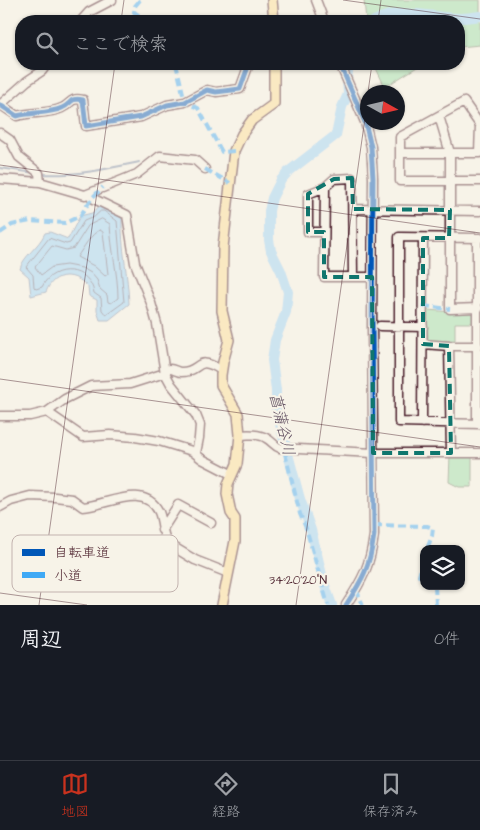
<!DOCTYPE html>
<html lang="ja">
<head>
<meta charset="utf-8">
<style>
  :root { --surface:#171b24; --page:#242831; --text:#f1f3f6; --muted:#9ea1a6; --line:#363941; --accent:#c8321e }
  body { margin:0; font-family:"Architects Daughter","Klee One",sans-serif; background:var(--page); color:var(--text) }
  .controls { position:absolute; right:15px; bottom:15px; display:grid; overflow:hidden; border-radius:10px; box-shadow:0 1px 4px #0004 }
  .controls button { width:45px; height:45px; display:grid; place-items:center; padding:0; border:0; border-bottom:1px solid var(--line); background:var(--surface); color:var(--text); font:25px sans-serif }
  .compass { position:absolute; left:360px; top:85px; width:45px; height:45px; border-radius:50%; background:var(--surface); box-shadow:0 1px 4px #0004; rotate:98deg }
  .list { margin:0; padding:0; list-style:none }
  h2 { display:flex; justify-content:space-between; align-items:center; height:65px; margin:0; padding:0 20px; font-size:21px }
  h2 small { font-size:16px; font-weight:400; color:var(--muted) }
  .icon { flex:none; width:28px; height:28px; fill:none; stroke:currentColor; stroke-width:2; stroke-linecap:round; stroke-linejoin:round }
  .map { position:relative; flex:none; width:480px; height:605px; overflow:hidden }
  .search { position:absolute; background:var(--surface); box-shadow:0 1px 4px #0004; left:15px; right:15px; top:15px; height:55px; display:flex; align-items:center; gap:12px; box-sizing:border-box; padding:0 18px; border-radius:20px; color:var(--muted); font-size:19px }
  .sheet { height:155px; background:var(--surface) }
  nav { display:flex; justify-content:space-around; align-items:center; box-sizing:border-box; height:70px; border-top:1px solid var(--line); background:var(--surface); font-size:14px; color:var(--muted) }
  nav a { display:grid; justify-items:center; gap:2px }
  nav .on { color:var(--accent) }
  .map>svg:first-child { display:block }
  .green { fill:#99dda9; stroke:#727e6a }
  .water { fill:#9ad2f9; stroke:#7a8aa7 }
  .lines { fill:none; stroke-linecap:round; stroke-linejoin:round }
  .shore { stroke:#6a677d; stroke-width:1 }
  .stream { stroke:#7a8aa7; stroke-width:2 }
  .river { stroke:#9ad2f9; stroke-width:10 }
  .minor-casing { stroke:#4a1f2b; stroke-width:11 }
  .major-casing { stroke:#4a1f2b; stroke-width:12 }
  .minor { stroke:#f7f3e8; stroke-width:8 }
  .major { stroke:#fdde96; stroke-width:9 }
  .quiet { stroke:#3fa9f5; stroke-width:4; stroke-dasharray:8 4; stroke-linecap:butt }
  .cycleway-casing { stroke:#f7f3e8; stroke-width:8 }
  .cycleway { stroke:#0057b8; stroke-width:5 }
  .marked { fill:none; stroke:#0f766e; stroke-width:4; stroke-dasharray:10 6; stroke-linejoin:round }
  .ticks { fill:none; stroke:#4a1f2b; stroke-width:1; stroke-opacity:0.45 }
  .labels { text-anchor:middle; stroke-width:4.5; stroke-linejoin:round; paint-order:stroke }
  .water-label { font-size:16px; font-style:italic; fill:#5e4c5e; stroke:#f7f3e8 }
  .key { fill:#f7f3e8; stroke:#c3b3af; stroke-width:1 }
  .key-label { font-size:14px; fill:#4a1f2b }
  .ticks-label { font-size:12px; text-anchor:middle; fill:#4a1f2b; stroke:#f7f3e8; stroke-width:4.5; stroke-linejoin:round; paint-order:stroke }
</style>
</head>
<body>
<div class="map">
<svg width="480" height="605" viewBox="0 0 480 605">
  <rect width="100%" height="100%" fill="#f7f3e8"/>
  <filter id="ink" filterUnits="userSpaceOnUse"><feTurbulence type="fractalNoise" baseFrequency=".02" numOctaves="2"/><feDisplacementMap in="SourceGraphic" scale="10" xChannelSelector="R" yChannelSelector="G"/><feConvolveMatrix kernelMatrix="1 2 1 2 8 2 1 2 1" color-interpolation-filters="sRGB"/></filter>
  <g filter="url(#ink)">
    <path class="green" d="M364,0H480V45L459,47V21H366Z
      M374,64H422L385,87Z
      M427,310L452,312L474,310V323H455V340L428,341Z
      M450,455H472V487H459L449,482Z"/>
    <path class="water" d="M102,204L122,218C121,247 128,275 129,304L109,320H100L97,311V300L89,296L88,287C75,272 54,271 46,292L31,296L29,277L20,269C23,256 39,247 45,233L50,232L68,239L80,216L92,213Z"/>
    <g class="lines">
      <path class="shore" d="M101,211H104L117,221L124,302L106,315L102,310L101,298L94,293C90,266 53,263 42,287L36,289L34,287L33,275L26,267L49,238L66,244L70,243L84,221L94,217Z
        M102,219L110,224C111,249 118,274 118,298L111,303L108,302L107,295L100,289L97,280L91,273L82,268L66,265L52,267L41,275L35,267L52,246L66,250L74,248L88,226Z
        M100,230L103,232L108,274L105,276L94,266L77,257C83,249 91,233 100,230Z"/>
      <path class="stream" d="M0,168L35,173
        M42,174C75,176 106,169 139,162"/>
      <path class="river" d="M374,21C402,6 431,18 460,18C467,18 474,17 480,16
        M332,605L324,583L311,530L300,499L276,409V390L272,360L275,340L286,312L288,292L281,271L271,251L269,240V211L272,198L281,180L288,172L336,135L342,107L348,94L347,79L349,64"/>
      <defs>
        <path id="minor" d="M316,0L324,21
          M81,21L89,12L112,0
          M340,64L365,122L371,147L373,178L372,326L374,535C370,566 363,579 346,605
          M0,105L27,81L42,71L47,64
          M1,105L17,116C31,112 49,114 62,108C72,104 69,97 83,100L86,126L141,117L167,105L185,102L207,90L216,92L240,89L249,64
          M439,116L450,153V309L478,308
          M0,133L10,140L19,157L39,173L40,182
          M400,153H480
          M479,153L480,125L464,102L400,137V181H480
          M0,179L40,182L85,195L137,174L160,156L195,160L205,169
          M325,187L324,277H372
          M92,198L127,215L135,263L151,303L157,324L165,373L171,384L196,415L200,425L199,438L196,453
          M353,209L480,211
          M324,232H308V194L325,187L334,179L352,178L353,277
          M477,238V424
          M480,238L399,237V422L480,424
          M380,326L423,327
          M423,344L449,346
          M170,369C174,369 177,372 181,372C202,372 195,354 221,370
          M47,412L83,437L110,435L135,437L159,441L192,451L202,459L231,474
          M0,416H30L47,412L65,399L91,386L130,384L165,373
          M422,423L423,238
          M240,435C247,434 260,434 266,438C272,441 274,446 280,448L373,453H480
          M451,453L449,346H478
          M0,507L11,501L30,496L55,497L72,499L83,507C108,505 144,482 159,512C163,522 162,533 167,543L195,560L228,573
          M162,530L178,505L211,523"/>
        <path id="major" d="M272,0L274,21
          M222,605L235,541V519L231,513L227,494L228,484L237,464L240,435L238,414L221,385V375L223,362L229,340L222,311L223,247L234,151L242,134L252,120L274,104V64"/>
      </defs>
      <use href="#minor" class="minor-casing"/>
      <use href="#major" class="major-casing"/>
      <use href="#minor" class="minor"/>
      <use href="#major" class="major"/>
      <path class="quiet" d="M140,0L135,6L134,12L147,21
        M175,64L177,68L185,102L198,108L222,152L234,151
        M205,169L230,183
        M0,233L12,225L30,221L65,223L80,216L92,198L103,187
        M423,306L450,309
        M285,453L300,514L306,528L328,605
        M374,525L427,526L433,528L432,536L427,549
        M424,558L419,576L424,581
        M435,586L436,605
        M356,589L363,605"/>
      <defs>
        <path id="cycleway" d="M340,64L365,122L371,147L373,178L372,326L374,535C370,566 363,579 346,605
          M0,105L17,116C31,112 49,114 62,108C72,104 69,97 83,100L86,126L141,117L167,105L185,102L207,90L216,92L240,89L249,64"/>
      </defs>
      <use href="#cycleway" class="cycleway-casing"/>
      <use href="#cycleway" class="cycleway"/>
    </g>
  </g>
  <path d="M0 0H480V605H0ZM352,178L353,209L450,210L449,238H423V344L449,346L451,453H373L372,277H324V232H308V194L334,179Z" fill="#f7f3e8" fill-opacity=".55" fill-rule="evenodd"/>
  <path class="marked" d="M352,178L353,209L450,210L449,238H423V344L449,346L451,453H373L372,277H324V232H308V194L334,179Z"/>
  <path class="ticks" d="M343,0L480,19M121,21L124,0M378,21L381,0M368,92L372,64M0,165L480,233M0,379L480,447M0,593L87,605M39,605L115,64M296,605L368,97"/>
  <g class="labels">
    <g class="water-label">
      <text transform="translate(283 424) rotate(77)" y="6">菖蒲谷川</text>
    </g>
  </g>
  <rect x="12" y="535" width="166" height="57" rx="8" class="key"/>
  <rect x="22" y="549" width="23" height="7" fill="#0057b8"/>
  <rect x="22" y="572" width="23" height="6" fill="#3fa9f5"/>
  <g class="key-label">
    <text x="54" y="557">自転車道</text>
    <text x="54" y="580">小道</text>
  </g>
  <g class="ticks-label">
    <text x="298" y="584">34°20'20"N</text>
  </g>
</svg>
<div class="controls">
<button><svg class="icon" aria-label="layers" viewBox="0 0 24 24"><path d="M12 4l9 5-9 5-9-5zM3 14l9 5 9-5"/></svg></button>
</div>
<svg class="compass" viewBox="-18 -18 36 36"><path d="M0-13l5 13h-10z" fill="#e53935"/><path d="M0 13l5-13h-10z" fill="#9ea1a6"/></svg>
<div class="search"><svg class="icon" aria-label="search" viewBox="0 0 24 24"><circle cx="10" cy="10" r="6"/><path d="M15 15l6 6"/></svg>ここで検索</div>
</div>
<section class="sheet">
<h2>周辺<small>0件</small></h2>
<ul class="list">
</ul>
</section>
<nav>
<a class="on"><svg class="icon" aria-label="map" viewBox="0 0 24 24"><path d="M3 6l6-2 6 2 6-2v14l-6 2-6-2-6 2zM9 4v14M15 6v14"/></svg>地図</a>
<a><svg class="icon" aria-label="directions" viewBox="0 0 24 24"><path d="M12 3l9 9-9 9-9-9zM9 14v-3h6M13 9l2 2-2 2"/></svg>経路</a>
<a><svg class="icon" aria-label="saved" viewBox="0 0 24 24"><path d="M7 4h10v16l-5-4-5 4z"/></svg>保存済み</a>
</nav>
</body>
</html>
